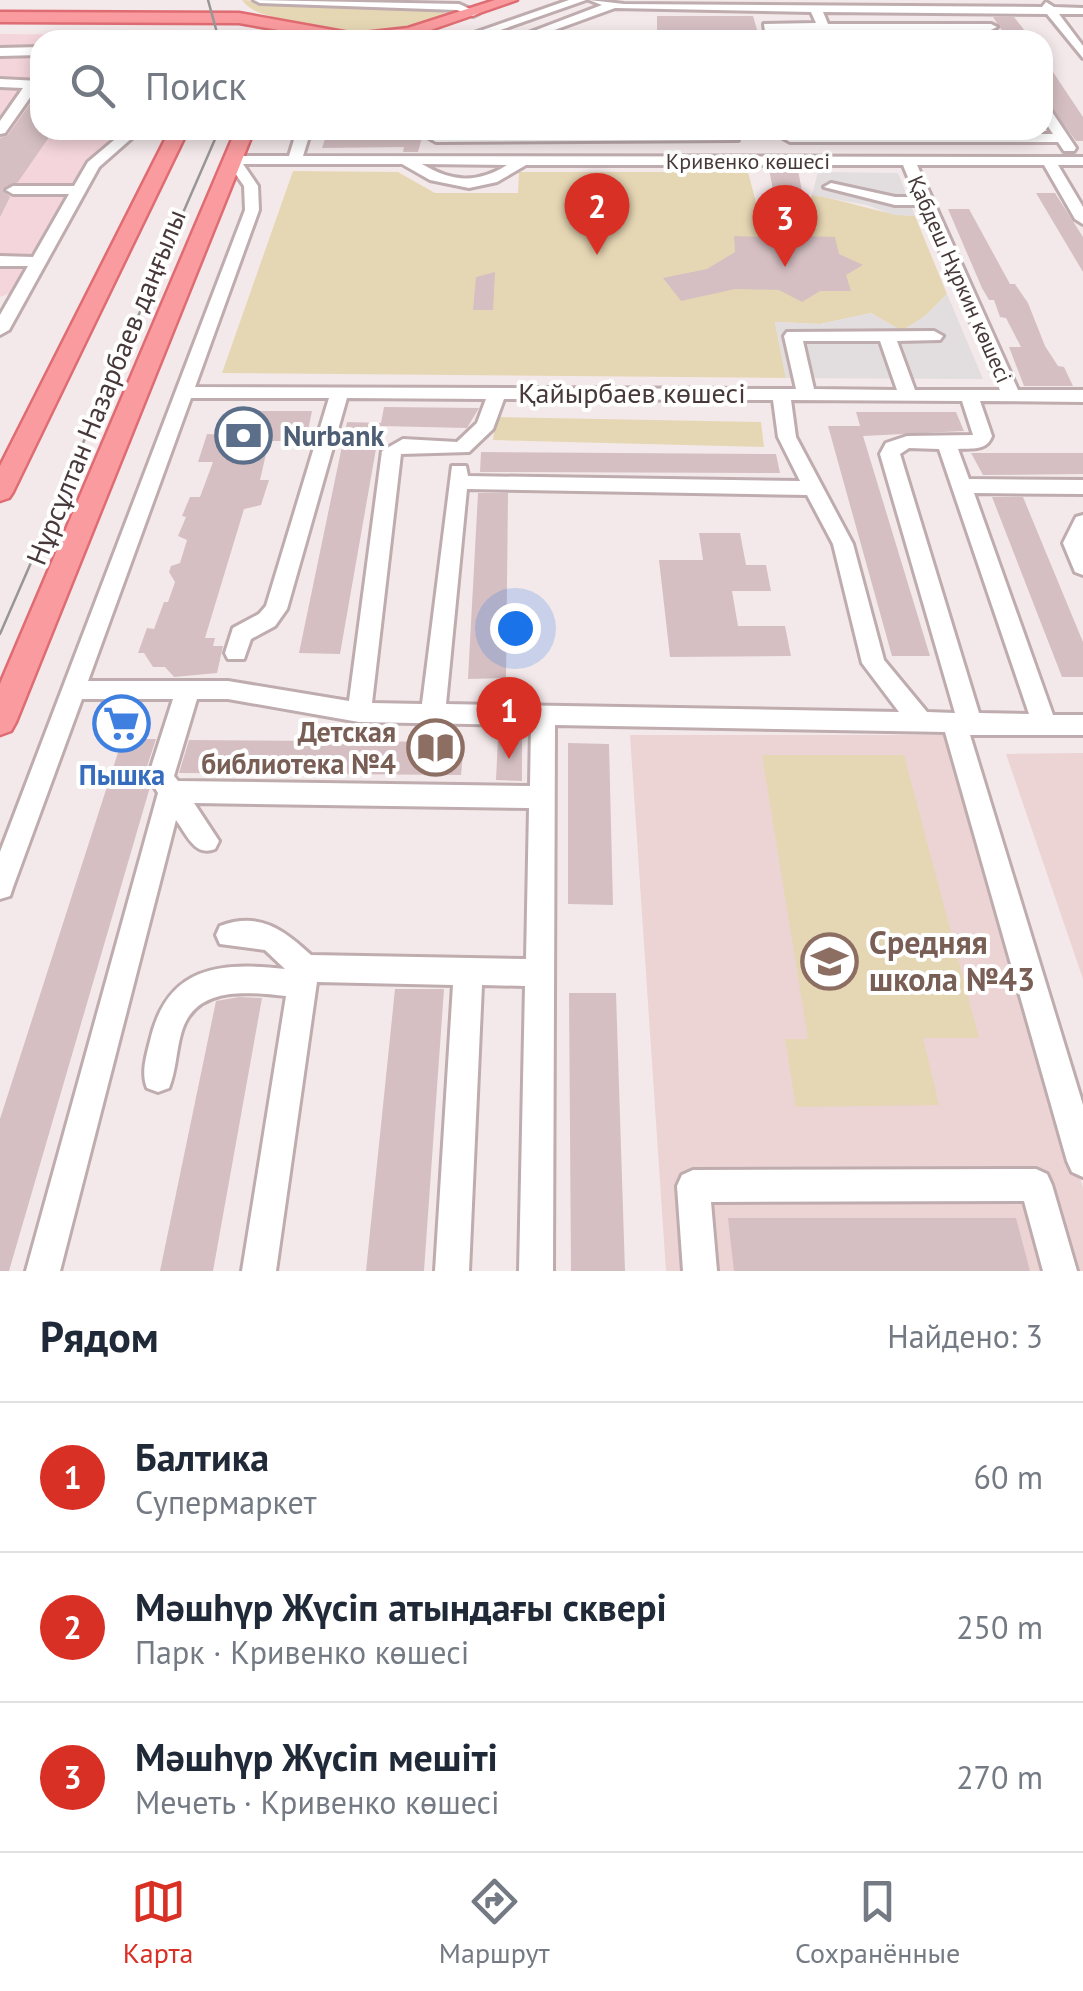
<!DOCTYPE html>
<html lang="ru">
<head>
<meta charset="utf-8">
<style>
  :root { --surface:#fff; --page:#f6f6f7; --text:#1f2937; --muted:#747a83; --line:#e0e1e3; --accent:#d93025 }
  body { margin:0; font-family:"PT Sans",sans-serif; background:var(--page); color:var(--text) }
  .you { position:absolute; left:515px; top:628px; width:35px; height:35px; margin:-25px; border:8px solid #fff; border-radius:50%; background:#1a73e8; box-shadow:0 0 0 15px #1a73e833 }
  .badge { display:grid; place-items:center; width:65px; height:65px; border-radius:50%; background:var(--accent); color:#fff; font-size:32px; font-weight:700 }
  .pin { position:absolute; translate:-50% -82px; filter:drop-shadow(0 2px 5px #0008) }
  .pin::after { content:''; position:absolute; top:52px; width:35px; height:30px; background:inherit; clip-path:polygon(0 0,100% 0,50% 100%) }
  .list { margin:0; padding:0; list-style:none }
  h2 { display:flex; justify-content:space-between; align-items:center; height:130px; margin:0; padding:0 40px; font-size:42px }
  h2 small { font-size:32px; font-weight:400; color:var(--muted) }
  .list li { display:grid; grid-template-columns:65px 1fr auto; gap:30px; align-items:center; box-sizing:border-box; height:150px; padding:0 40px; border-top:2px solid var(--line) }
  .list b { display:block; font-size:38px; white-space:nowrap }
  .list p { margin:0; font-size:32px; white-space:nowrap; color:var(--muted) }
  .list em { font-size:32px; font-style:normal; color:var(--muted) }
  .icon { flex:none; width:55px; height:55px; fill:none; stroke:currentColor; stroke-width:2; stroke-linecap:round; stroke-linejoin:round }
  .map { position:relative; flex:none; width:1083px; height:1271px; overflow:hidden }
  .search { position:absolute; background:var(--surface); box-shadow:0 5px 15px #0003; left:30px; right:30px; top:30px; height:110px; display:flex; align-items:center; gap:25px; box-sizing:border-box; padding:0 35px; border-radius:30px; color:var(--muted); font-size:38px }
  .sheet { height:580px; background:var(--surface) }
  nav { display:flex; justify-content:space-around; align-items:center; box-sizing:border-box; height:140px; border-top:2px solid var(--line); background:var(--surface); font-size:28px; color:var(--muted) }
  nav a { display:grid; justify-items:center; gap:5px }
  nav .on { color:var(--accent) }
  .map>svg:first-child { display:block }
  .commercial { fill:#f4d5db }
  .education { fill:#ecd3d4 }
  .green { fill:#e6d7b4 }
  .parking { fill:#e2ddde }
  .building { fill:#d5bfc2 }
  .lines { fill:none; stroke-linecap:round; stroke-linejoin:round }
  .minor-casing { stroke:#bfacae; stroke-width:6 }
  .major-casing { stroke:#df6c72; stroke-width:5 }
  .minor { fill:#fff; fill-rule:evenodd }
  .major { fill:#fa9c9f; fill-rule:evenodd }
  .tram { stroke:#979797; stroke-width:2.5 }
  .labels { text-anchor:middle; stroke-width:8; stroke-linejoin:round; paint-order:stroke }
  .far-street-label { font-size:22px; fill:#47383a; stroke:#fff }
  .street-label { font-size:28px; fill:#47383a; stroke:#fff }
  .service-label { font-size:28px; font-weight:bold; fill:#4e5e75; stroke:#fff; text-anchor:start }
  .education-label { font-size:28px; font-weight:bold; fill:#785e54; stroke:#fff; text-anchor:end }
  .shop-label { font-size:28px; font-weight:bold; fill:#366cbe; stroke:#fff }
  .near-education-label { font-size:32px; font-weight:bold; fill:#785e54; stroke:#fff; text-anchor:start }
</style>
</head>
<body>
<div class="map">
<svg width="1083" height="1271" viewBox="0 0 1083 1271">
  <rect width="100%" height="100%" fill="#f4e9ea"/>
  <path class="commercial" d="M0,34L144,35L170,40H40V130H128L108,144L89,166L18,290L0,297Z"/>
  <path class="education" d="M630,735H947L1083,1188V1271H666Z
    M1083,753V979L1006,754Z"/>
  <path class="green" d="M242,0L443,12L450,16C389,32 337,37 277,18C263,14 251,12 242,0Z
    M293,171L398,172L435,193H518L519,172H748L757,206H808L812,195C847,200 881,215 915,216L947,294L925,316L902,331L871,313L820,324L775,322L786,378L222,373Z
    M496,417L761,422L764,447L493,440Z
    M762,755H904L979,1038H923L939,1105L796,1107L785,1039H808Z"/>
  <path class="parking" d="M818,172L898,173L915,216L894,215L867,205L812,195Z
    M947,294L983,379L786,378L775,322L820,324L871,313L902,331L925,316Z"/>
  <path class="building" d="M657,16H753L760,40H738L736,32L657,30Z
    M993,17H1014L1032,40H1008Z
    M1043,57L1083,117V141H1076L1043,97Z
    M38,93L40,130H54L18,182L2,189L10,197L0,217V138L8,135Z
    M328,130H424L418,152H403L404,147L322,148Z
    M769,169L798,170L802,191L773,190Z
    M1036,193H1055L1083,237V272Z
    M948,209H969L1010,284H1015L1028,303L1045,346L1058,366L1064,367L1073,386H1024L1009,347H1021L1006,318L1000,317L994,300H989L982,288Z
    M780,227L803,236L835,237L839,254L863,265L846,275L851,291H820L802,302L779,290L735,289L681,301L663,278L707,269L735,252L734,236L764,237Z
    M495,272L493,310H473L476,277Z
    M384,407L479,408L467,428L380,426L340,654L299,653L347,422L381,423Z
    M250,411H312L306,441H269L260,480H269L261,505L244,509L205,638H215L213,646H223L217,673L174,677L165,667H153L144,653H138L147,628L154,629L164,602H168L175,582L169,572L171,566L180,563L187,540L178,536L186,517L182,516L190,497H200L213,462H198L207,434L226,435L228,428L247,423Z
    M856,412H956L964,431L863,436Z
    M828,426H860L930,656H892Z
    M481,452L776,454L780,473L480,472Z
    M971,453H1083V474L983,475Z
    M478,493H508L506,678L468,679Z
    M992,497H1023L1083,642V677H1062Z
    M699,533H740L746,565H766L771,591H732L738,626H785L791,656L670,657L659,560H703Z
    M120,711H138L129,739H156L144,776L150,787L9,1271H0V1119L122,740L110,727L115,713Z
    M498,738H522V781L496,780Z
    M189,740L464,742L461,775L179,773Z
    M568,743L609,744L613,905L568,904Z
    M395,989H444L424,1271H366Z
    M569,993H616L625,1271H571Z
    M239,997L262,998L213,1271H160L216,1001Z
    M728,1218H1016L1030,1271H734Z"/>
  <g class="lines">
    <defs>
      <path id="minor" d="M254,0L459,4L479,13L473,16L457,10L260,3Z
        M569,0H586L472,40L457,39Z
        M589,0L624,4L1042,7L1046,2L1054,7L1083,8V14H1059L1083,46V58L1047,14L823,12L828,24H991L997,27L991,30H775L778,40H766L764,24L816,23L811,12L615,8L527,40H510L602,5Z
        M410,28L432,37L434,40H418L406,34V30Z
        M624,36H715L721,40H618Z
        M40,47V55L0,56V48Z
        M0,79L40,81V89H36L5,133L0,134V121L23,88L0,87Z
        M1043,105L1048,106L1076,148L1074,151H1064L1058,142H790L783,138L790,134H1053L1043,119Z
        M126,130H141L99,167L9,330L0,335V315L28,266H0V256L33,257L69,194H13L6,190L13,186H74L88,162Z
        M297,130H311L303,156L1083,157V165H1058L1083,207V224L1075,219L1044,165H917L1018,390H1083V402L980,401L992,436C987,451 972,448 958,449L969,479L1083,480V494L974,493L1053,715H1083V735H970L1083,1105V1177L1072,1172L1067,1161L945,732L555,725L553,1271H519L525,986L482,985L469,1271H435L453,985L317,982L276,1271H242L286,996C246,992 194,985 181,1034C176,1052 176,1071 169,1088L158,1092L147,1088C141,1073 146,1057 150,1041C167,966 219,962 285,969L265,950L220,944L216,935L220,926C259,911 284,930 311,955L526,959L529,808L194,803L219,841L215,849C195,857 187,835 176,820L60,1271H26L158,793L148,777L173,699H82L13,887L10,896L0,899V852L245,210L244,186L226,160L233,156H289ZM243,164H402L430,180L469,188L497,182L526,165H903L916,197H895L831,183L824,187L895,205H920L1000,390H915L897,341L940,340L943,336L934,331L787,332L784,336L796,389L195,387L259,210L258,186ZM422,164L507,165C477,184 452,182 422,164ZM803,341H880L897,390L814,389ZM191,398H329L266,606L259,614L233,628L225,653L228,659H244L251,639L275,626L287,609L347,398L486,399L477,423L457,442L403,439L382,451L349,701L228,681H88ZM504,399L773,400L778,437L800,481L468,476L466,466H452L422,704L372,703L401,454L469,452L493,429ZM791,400L962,401L973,435L907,436L886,443L880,454L955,713L927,712L884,660L853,544L796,437ZM909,448L939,449L1029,714L979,713L900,454ZM467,489L807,495L833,544L862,663L899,712L446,704ZM197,699H228L359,722L531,725L530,786L178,781L174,776Z
        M733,133L738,134V140L436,142L429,138L436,134Z
        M1083,515V575L1075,572L1063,543L1076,517Z
        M1036,1169L1047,1174L1052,1185L1077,1271H1043L1024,1201L711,1202L717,1271H683L677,1186L682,1175L693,1170Z"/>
      <path id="major" d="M495,0H517L416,35L383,40H336L239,23L0,22V12L239,13L355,34L408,28Z
        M170,130H188L13,492L9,498L0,501V466Z
        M236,130H254L16,722L11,731L0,735V684Z"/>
    </defs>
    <use href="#minor" class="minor-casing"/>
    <use href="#major" class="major-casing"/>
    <use href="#minor" class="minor"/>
    <use href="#major" class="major"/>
    <path class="tram" d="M208,0L219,40
      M0,634L219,130"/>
  </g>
  <defs>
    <symbol id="bank-ring" viewBox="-11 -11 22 22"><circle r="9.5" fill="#fff" stroke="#5c6f8a" stroke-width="1.5"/><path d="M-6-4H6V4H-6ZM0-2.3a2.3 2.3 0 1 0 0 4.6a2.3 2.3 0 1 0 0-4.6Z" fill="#5c6f8a"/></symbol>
    <symbol id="supermarket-ring" viewBox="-11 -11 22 22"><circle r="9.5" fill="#fff" stroke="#3f7fe0" stroke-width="1.5"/><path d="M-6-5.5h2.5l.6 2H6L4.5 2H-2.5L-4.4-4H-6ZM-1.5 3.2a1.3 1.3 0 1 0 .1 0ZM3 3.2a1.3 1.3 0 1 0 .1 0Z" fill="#3f7fe0"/></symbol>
    <symbol id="library-ring" viewBox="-11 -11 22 22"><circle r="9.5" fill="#fff" stroke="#8d6e63" stroke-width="1.5"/><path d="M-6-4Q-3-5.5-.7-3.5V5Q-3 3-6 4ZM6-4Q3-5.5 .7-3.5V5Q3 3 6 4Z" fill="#8d6e63"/></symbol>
    <symbol id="school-ring" viewBox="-11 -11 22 22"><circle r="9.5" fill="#fff" stroke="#8d6e63" stroke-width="1.5"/><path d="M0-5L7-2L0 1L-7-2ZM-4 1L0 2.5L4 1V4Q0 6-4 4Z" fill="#8d6e63"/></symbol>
  </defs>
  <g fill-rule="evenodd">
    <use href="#bank-ring" x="212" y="404" width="63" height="63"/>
    <use href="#supermarket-ring" x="90" y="692" width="63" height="63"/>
    <use href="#library-ring" x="404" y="716" width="63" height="63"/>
    <use href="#school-ring" x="798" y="930" width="63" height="63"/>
  </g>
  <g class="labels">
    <g class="far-street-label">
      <text x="748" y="169">Кривенко көшесі</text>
      <text transform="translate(960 279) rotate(66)" y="8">Қабдеш Нұркин көшесі</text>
    </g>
    <g class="street-label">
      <text transform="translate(106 387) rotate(-68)" y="10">Нұрсұлтан Назарбаев даңғылы</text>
      <text x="632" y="403">Қайырбаев көшесі</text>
    </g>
    <g class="service-label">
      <text x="283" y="446">Nurbank</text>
    </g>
    <g class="education-label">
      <text x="396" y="742">Детская<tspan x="396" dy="32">библиотека №4</tspan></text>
    </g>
    <g class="shop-label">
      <text x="122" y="785">Пышка</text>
    </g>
    <g class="near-education-label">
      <text x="869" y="954">Средняя<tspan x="869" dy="37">школа №43</tspan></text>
    </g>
  </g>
</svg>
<div class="you"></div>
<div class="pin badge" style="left:509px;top:759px">1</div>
<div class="pin badge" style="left:597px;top:255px">2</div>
<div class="pin badge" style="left:785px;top:267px">3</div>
<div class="search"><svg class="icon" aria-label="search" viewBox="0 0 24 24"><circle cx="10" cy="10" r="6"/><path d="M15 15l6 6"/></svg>Поиск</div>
</div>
<section class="sheet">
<h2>Рядом<small>Найдено: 3</small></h2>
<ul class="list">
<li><span class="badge">1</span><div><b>Балтика</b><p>Супермаркет</p></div><em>60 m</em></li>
<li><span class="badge">2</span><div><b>Мәшһүр Жүсіп атындағы сквері</b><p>Парк · Кривенко көшесі</p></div><em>250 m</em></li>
<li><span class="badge">3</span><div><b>Мәшһүр Жүсіп мешіті</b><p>Мечеть · Кривенко көшесі</p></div><em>270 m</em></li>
</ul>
</section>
<nav>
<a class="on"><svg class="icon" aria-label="map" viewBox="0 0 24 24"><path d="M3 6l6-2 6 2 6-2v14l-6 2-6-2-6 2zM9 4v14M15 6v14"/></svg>Карта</a>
<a><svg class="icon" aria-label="directions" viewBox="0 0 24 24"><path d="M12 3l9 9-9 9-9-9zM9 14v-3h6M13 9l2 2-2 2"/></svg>Маршрут</a>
<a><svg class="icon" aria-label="saved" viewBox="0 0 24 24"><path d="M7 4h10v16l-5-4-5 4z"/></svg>Сохранённые</a>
</nav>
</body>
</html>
